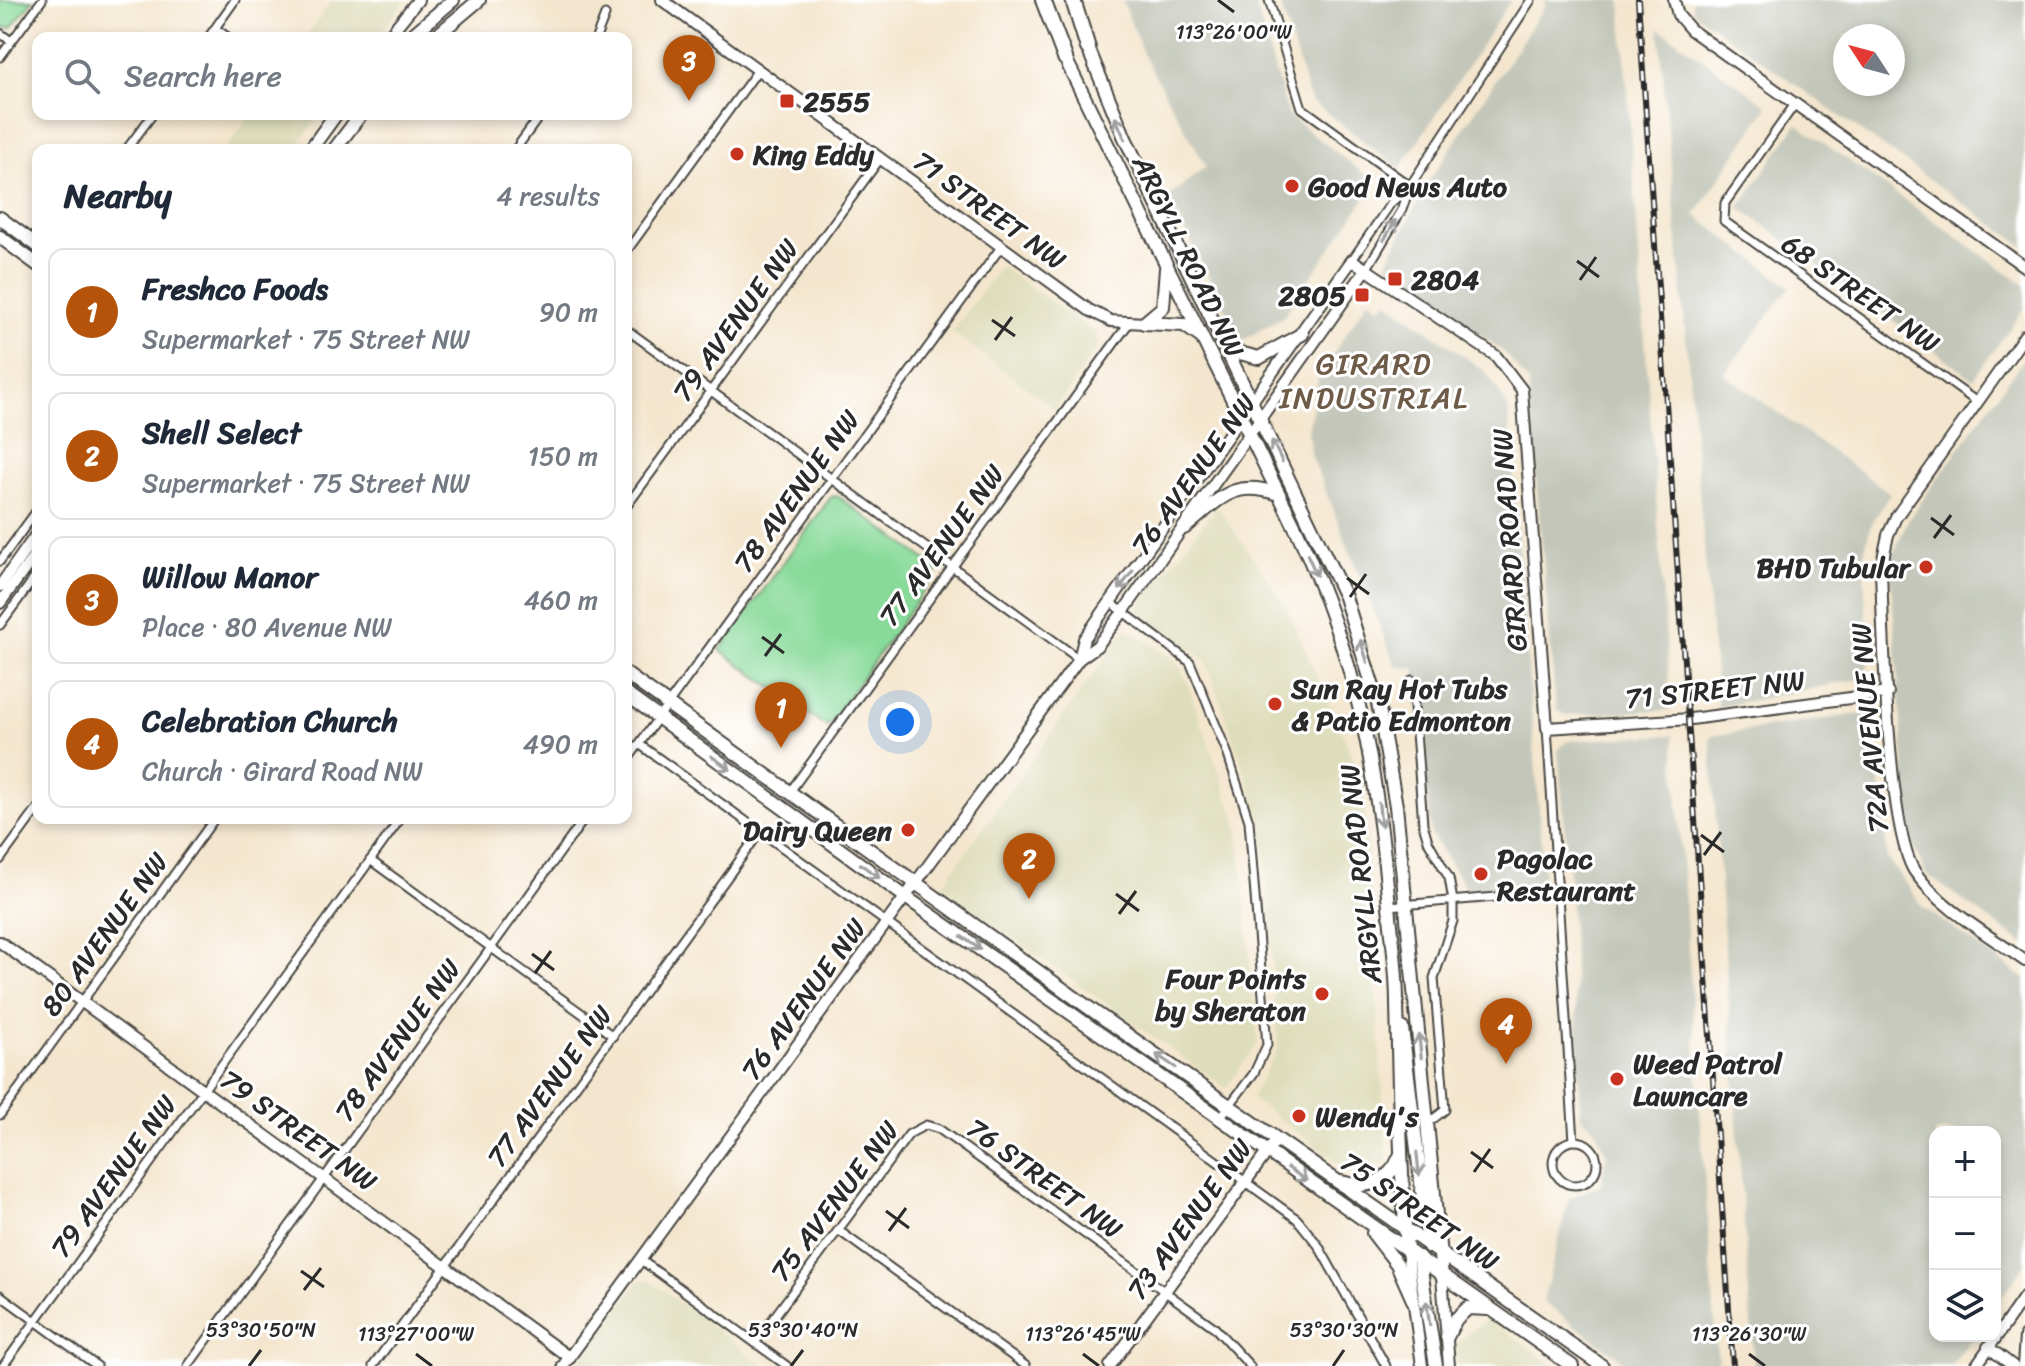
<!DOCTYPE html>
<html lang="en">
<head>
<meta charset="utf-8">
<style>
  :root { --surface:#fff; --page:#f2f2f3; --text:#1f2937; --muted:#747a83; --line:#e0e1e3; --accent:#b45309 }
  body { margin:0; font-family:Sriracha,sans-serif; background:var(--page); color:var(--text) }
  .controls { position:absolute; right:24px; bottom:24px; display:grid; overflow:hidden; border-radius:16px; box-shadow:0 4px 12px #0003 }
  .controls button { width:72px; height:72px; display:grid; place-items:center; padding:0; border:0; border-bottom:2px solid var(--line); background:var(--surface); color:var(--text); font:40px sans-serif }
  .compass { position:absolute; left:1833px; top:24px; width:72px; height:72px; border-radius:50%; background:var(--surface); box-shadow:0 4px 12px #0003; rotate:306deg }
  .you { position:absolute; left:900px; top:722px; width:28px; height:28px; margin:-20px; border:6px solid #fff; border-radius:50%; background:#1a73e8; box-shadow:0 0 0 12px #1a73e833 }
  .badge { display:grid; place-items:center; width:52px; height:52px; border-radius:50%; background:var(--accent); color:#fff; font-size:26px; font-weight:700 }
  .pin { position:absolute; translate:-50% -66px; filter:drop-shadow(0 2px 4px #0008) }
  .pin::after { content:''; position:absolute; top:42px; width:28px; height:24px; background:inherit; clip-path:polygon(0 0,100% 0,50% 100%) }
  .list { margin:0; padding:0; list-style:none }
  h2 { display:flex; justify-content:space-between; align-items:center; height:104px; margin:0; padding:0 32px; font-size:34px }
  h2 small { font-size:26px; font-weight:400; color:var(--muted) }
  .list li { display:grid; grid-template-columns:52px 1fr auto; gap:24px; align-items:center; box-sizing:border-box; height:128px; margin:0 16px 16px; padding:0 16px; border:2px solid var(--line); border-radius:16px }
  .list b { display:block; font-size:30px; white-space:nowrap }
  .list p { margin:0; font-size:26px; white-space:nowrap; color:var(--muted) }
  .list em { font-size:26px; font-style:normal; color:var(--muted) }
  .icon { flex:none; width:44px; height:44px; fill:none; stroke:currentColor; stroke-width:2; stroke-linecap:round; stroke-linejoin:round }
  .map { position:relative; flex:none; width:2025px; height:1366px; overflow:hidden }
  .search { position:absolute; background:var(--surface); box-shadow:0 4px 12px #0003; left:32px; top:32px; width:600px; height:88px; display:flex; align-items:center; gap:20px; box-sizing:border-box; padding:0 28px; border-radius:16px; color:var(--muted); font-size:30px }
  .panel { position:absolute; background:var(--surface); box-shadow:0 4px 12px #0003; left:32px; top:144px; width:600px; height:680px; border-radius:16px }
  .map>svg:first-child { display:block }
  .built { fill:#deddbb }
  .industrial { fill:#c3c6b9; fill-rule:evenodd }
  .green { fill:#88da9a; stroke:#5a8262; stroke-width:2 }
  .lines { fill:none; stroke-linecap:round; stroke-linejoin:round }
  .street-casing { stroke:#494743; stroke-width:11 }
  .secondary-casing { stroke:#494743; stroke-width:14 }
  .primary-casing { stroke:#494743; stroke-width:16 }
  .highway-casing { stroke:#494743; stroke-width:18 }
  .street { stroke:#fff; stroke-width:7 }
  .secondary { stroke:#fff; stroke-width:10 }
  .primary { stroke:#fff; stroke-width:12 }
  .highway { stroke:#fff; stroke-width:14 }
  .rail-casing { stroke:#2b2b2b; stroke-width:6 }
  .rail { stroke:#fff; stroke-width:3; stroke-dasharray:9; stroke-linecap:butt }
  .oneway { stroke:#a0a0a0 }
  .ticks { fill:none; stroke:#2b2b2b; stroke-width:3 }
  .poi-dot { fill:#c8321e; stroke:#fff; stroke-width:3 }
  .labels { text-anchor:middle; stroke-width:6; stroke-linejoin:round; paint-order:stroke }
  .poi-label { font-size:28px; font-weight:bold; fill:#2b2b2b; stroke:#fff; text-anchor:start }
  .street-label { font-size:28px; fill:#2b2b2b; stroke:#fff }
  .neighbourhood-label { font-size:30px; letter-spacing:2px; fill:#6f5c48; stroke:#fff }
  .ticks-label { font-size:20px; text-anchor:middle; fill:#2b2b2b; stroke:#fff; stroke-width:6; stroke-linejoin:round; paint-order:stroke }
</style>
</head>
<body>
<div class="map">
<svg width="2025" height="1366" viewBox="0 0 2025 1366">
  <rect width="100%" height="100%" fill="#fff"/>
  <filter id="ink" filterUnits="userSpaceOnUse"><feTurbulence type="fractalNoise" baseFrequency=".0125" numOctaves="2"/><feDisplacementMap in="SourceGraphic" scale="16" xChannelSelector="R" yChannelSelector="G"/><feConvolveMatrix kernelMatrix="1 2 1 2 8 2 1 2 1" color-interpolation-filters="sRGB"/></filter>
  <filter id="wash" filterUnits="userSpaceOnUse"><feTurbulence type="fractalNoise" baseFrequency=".006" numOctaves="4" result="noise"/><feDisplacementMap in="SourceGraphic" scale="32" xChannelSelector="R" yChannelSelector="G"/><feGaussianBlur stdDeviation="1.8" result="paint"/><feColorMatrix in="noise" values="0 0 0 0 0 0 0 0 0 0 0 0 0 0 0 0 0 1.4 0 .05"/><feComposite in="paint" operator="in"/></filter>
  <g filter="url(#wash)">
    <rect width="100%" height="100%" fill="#f4e6ce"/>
    <path class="built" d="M332,0H406L377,38H305Z
      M251,114H315L317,119L294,150H225Z
      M1000,266L1096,333L1098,346L1055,409L952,332Z
      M1217,506L1284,602L1363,781L1387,1165L1339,1163L1251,1098L1278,1048L1263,825L1206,660L1136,610Z
      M1126,629L1175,659L1186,680L1238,826L1258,1043L1226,1088L941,887Z
      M648,1279L765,1366H575L639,1281Z
      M1488,1319L1555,1366H1457L1455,1343Z"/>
    <path class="industrial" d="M1122,0H1254L1288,115L1376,183L1284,316L1242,341L1168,197L1206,166L1144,56Z
      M1279,0H1511L1400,169L1310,100Z
      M1545,0H1621L1671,710L1564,715L1556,709L1528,382L1505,353L1386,263L1429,181L1545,6Z
      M1692,0H2025V247L1693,12ZM1845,36H1893V84H1845Z
      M1659,28L1768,106L1695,215L1790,287L1724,374L1890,493L1871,525L1863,556L1869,663L1861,679L1718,707Z
      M1797,124L2025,285V307L1973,379L1739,207Z
      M1369,299L1381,308L1386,301L1486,372L1508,407L1544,874L1537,884L1468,891L1431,834L1415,668L1396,667L1310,452L1308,431L1319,375Z
      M2025,357V945L1926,874L1913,844L1907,806L1890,561L1908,520Z
      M1873,712L1887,858L1923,907L2025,979V1265L1995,1306V1132H1935V1336H1973L1951,1366H1754L1710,736Z
      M1673,735L1718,1366H1630L1543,1302L1569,1198L1601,1184L1607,1154L1594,1128L1581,1116L1570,885L1558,750L1566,741Z"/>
    <path class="green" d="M0,0H33L10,29L0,26Z
      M837,496L935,566L937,572L827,727L720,650L831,497Z"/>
  </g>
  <g filter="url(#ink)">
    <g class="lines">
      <defs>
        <path id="street" d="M1269,0L1302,108L1410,186
          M215,28L229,38
          M0,33L11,41
          M208,38L235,0
          M596,38L605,15
          M0,57L42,0
          M1795,104L1725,203L1724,221L1977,402
          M126,150L153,114
          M515,150L541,114
          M626,252L758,70
          M1352,260L1391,203L1408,188
          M1366,270L1402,210L1410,186L1531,0
          M626,329L1079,659
          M626,507L880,159
          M0,561L38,509
          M1110,602L1190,662L1227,752L1249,821L1267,1045L1254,1073L1220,1118
          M0,625L38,573
          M1412,680L1423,824L1428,841L1449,878L1453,901V921L1434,978L1445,1110L1428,1123
          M1547,728L1574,1141
          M639,744L1297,1219L1318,1245L1386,1366
          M626,762L1001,247
          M789,793L1129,323
          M0,860L38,808
          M370,860L613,1036
          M1389,906L1557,892
          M0,1115L215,818
          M1553 1163a22 22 0 1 1 44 0a22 22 0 1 1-44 0Z
          M838,1230L1026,1366
          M641,1260L787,1366
          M0,1295L97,1366
          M755,1343L909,1134L926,1125L939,1129L1214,1327L1250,1366
          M3,1366L401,818
          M188,1366L585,818
          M373,1366L760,832"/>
        <path id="secondary" d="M662,0L1089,310L1111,321L1144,323
          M1674,0L1678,15L1691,30L2025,267
          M387,38L418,0
          M2025,335L1896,517L1888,535L1881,568C1883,626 1887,831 1915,872C1940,908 1989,935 2025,961
          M0,586L38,532
          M0,603L38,551
          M1079,659L1084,639L1352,260L1496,356L1522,390L1547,728L1691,719L1888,693
          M0,942L570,1358
          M1407,1251L1422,1366
          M1442,1276L1449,1366
          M1988,1347L2013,1366
          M563,1366L1079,659L1097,646L1123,612L1365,271
          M1110,1366L1277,1139
          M1976,1366L2025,1296
          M2023,1366L2025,1336"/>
        <path id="primary" d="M409,38L453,0
          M434,38L479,0
          M1088,48L1125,138L1345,597L1378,703L1396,806L1442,1276
          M1065,58L1298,533C1356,659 1375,758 1388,895C1391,931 1397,967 1397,1003C1399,1086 1400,1169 1407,1251
          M310,150L336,114
          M334,150L361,114
          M0,218L38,246
          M0,237L38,265
          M1144,323L1163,307L1166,268
          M1144,323L1184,325L1201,337
          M1228,350L1259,358L1302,334
          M1184,528C1220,500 1231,478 1279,494
          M626,674L1096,1013L1602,1366
          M626,694L907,898L1572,1366
          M1402,1028L1429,1247
          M1341,1182C1367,1190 1390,1182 1400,1156
          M1373,1233L1397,1264L1413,1300
          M1419,1257L1436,1366
          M1447,1337L1456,1319L1468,1308L1488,1309"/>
        <path id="highway" d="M1043,0L1065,58
          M1073,0L1088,48"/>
      </defs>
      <use href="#street" class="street-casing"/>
      <use href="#secondary" class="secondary-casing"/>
      <use href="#primary" class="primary-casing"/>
      <use href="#highway" class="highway-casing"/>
      <use href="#street" class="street"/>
      <use href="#secondary" class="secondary"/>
      <use href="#primary" class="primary"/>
      <use href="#highway" class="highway"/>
      <defs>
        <path id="rail" d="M1638,0L1733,1366"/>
      </defs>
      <use href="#rail" class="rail-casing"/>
      <use href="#rail" class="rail"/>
    </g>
    <defs><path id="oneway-shaft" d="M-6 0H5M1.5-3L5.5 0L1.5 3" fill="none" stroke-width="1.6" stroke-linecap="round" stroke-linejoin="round" transform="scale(2)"/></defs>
    <g class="oneway">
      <use href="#oneway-shaft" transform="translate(1120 128) rotate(-114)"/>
      <use href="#oneway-shaft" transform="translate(1390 230) rotate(-59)"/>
      <use href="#oneway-shaft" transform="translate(1277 451) rotate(-116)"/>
      <use href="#oneway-shaft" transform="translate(1312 565) rotate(66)"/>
      <use href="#oneway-shaft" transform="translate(1126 580) rotate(126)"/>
      <use href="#oneway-shaft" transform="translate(1364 651) rotate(-107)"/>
      <use href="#oneway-shaft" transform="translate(721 763) rotate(36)"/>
      <use href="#oneway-shaft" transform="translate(1380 815) rotate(84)"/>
      <use href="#oneway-shaft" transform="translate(870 871) rotate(36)"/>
      <use href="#oneway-shaft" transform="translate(971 943) rotate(35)"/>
      <use href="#oneway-shaft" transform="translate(1420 1046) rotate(-96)"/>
      <use href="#oneway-shaft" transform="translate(1166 1061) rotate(-146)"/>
      <use href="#oneway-shaft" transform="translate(1418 1164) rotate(84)"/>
      <use href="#oneway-shaft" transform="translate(1297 1174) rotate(35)"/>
      <use href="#oneway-shaft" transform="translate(1428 1313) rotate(-98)"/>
    </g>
  </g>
  <path class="ticks" d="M1218,0L1234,12M1577,261L1599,277M1580,280L1596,257M992,320L1015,336M995,340L1012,317M1931,518L1954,535M1934,538L1951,515M1347,578L1369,594M1350,597L1366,574M762,637L784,653M765,656L781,634M1701,835L1724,852M1704,855L1721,832M1116,894L1139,911M1119,914L1136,891M532,954L554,970M535,973L551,951M1471,1152L1493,1168M1474,1172L1490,1149M886,1211L909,1228M889,1231L906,1208M301,1271L324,1287M304,1290L321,1268M416,1354L432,1366M1083,1354L1099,1366M1749,1354L1765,1366M249,1366L261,1350M791,1366L803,1350M1333,1366L1344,1350"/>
  <g class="poi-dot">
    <rect x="779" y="93" width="16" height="16" rx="4"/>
    <circle cx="737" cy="154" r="8"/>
    <circle cx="1292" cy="186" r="8"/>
    <rect x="1387" y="271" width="16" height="16" rx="4"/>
    <rect x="1354" y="287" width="16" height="16" rx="4"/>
    <circle cx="1926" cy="567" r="8"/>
    <circle cx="1275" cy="704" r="8"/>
    <circle cx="908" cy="830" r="8"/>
    <circle cx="1481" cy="874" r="8"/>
    <circle cx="1322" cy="994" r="8"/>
    <circle cx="1617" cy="1079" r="8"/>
    <circle cx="1299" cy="1116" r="8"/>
  </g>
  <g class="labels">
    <g class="poi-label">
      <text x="803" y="111">2555</text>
      <text x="753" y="164">King Eddy</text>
      <text x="1308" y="196">Good News Auto</text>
      <text x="1411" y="289">2804</text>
      <text x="1346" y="305" text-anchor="end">2805</text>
      <text x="1910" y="577" text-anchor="end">BHD Tubular</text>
      <text x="1291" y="698">Sun Ray Hot Tubs<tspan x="1291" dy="32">&amp; Patio Edmonton</tspan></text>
      <text x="892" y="840" text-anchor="end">Dairy Queen</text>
      <text x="1497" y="868">Pagolac<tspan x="1497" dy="32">Restaurant</tspan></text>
      <text x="1306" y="988" text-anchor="end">Four Points<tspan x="1306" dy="32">by Sheraton</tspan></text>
      <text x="1633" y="1073">Weed Patrol<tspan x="1633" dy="32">Lawncare</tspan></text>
      <text x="1315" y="1126">Wendy's</text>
    </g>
    <g class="street-label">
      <text transform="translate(990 210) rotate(36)" y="10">71 STREET NW</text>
      <text transform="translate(1189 256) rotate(64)" y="10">ARGYLL ROAD NW</text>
      <text transform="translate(1861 293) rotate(35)" y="10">68 STREET NW</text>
      <text transform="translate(735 320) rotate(-54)" y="10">79 AVENUE NW</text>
      <text transform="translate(1193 474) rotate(-54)" y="10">76 AVENUE NW</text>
      <text transform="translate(796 491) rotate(-54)" y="10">78 AVENUE NW</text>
      <text transform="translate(1509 540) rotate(-94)" y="10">GIRARD ROAD NW</text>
      <text transform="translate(941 545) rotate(-54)" y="10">77 AVENUE NW</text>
      <text transform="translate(1715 689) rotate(-6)" y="10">71 STREET NW</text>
      <text transform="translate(1869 728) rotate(-95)" y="10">72A AVENUE NW</text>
      <text transform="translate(1360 874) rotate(-96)" y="10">ARGYLL ROAD NW</text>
      <text transform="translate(104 934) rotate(-54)" y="10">80 AVENUE NW</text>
      <text transform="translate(803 999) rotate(-54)" y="10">76 AVENUE NW</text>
      <text transform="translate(397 1040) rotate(-54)" y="10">78 AVENUE NW</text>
      <text transform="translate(549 1086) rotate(-54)" y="10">77 AVENUE NW</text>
      <text transform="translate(299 1130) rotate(36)" y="10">79 STREET NW</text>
      <text transform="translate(113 1176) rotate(-54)" y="10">79 AVENUE NW</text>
      <text transform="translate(1045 1178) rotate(36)" y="10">76 STREET NW</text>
      <text transform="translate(834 1201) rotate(-53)" y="10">75 AVENUE NW</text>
      <text transform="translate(1420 1211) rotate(35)" y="10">75 STREET NW</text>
      <text transform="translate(1189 1219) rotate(-54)" y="10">73 AVENUE NW</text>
    </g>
    <g class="neighbourhood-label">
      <text x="1374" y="374">GIRARD<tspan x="1374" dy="34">INDUSTRIAL</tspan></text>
    </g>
  </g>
  <g class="ticks-label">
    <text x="1234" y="39">113°26'00"W</text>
    <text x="261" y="1337">53°30'50"N</text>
    <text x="803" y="1337">53°30'40"N</text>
    <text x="1344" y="1337">53°30'30"N</text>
    <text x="416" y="1341">113°27'00"W</text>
    <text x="1083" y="1341">113°26'45"W</text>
    <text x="1749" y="1341">113°26'30"W</text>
  </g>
</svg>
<div class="controls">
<button>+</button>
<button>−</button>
<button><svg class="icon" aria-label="layers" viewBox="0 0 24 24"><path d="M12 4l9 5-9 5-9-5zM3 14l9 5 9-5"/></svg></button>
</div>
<svg class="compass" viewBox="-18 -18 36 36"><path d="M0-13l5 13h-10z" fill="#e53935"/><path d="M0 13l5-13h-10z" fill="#747a83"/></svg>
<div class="you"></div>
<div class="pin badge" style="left:781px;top:748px">1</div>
<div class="pin badge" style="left:1029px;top:899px">2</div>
<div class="pin badge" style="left:689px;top:101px">3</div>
<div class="pin badge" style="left:1506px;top:1064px">4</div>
<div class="search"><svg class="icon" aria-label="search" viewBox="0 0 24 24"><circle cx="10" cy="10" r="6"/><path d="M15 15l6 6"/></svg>Search here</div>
<section class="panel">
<h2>Nearby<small>4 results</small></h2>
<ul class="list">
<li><span class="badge">1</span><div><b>Freshco Foods</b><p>Supermarket · 75 Street NW</p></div><em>90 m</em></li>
<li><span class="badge">2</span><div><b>Shell Select</b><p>Supermarket · 75 Street NW</p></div><em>150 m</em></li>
<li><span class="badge">3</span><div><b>Willow Manor</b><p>Place · 80 Avenue NW</p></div><em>460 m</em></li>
<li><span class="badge">4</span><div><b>Celebration Church</b><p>Church · Girard Road NW</p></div><em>490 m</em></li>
</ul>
</section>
</div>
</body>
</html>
